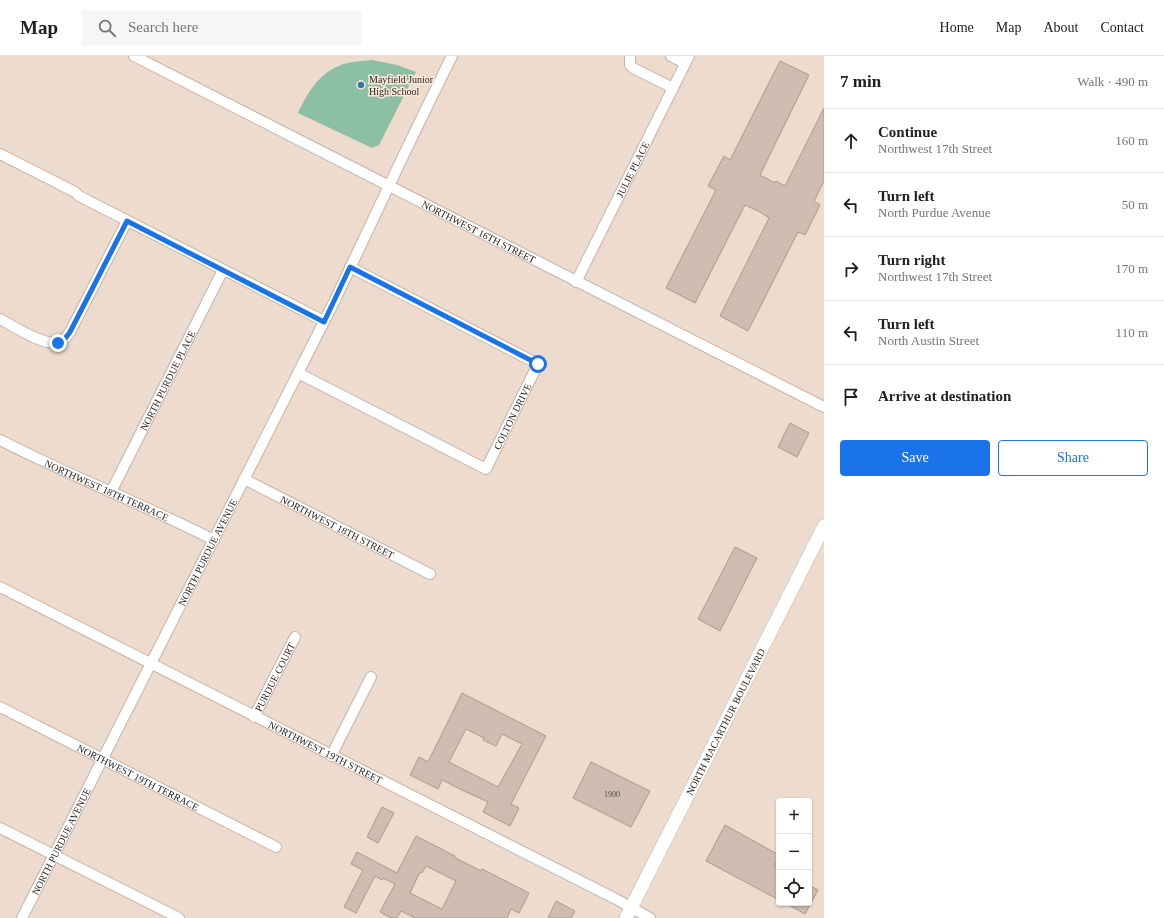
<!DOCTYPE html>
<html lang="en">
<head>
<meta charset="utf-8">
<style>
  :root { --surface:#fff; --page:#f6f6f6; --text:#202124; --muted:#757577; --line:#e0e0e0; --accent:#1a73e8 }
  body { margin:0; font-family:"Times New Roman",serif; background:var(--page); color:var(--text) }
  .controls { position:absolute; right:12px; bottom:12px; display:grid; overflow:hidden; border-radius:4px; box-shadow:0 1px 3px #0004 }
  .controls button { width:36px; height:36px; display:grid; place-items:center; padding:0; border:0; border-bottom:1px solid var(--line); background:var(--surface); color:var(--text); font:20px sans-serif }
  .stop { position:absolute; width:12px; height:12px; margin:-9px; border:3px solid #1a73e8; border-radius:50%; background:#fff }
  .stop.end { background:#1a73e8; border-color:#fff; box-shadow:0 1px 4px #0008 }
  .list { margin:0; padding:0; list-style:none }
  h2 { display:flex; justify-content:space-between; align-items:center; height:52px; margin:0; padding:0 16px; font-size:17px }
  h2 small { font-size:13px; font-weight:400; color:var(--muted) }
  .list li { display:grid; grid-template-columns:26px 1fr auto; gap:12px; align-items:center; box-sizing:border-box; height:64px; padding:0 16px; border-top:1px solid var(--line) }
  .list b { display:block; font-size:15px; white-space:nowrap }
  .list p { margin:0; font-size:13px; white-space:nowrap; color:var(--muted) }
  .list em { font-size:13px; font-style:normal; color:var(--muted) }
  .actions { display:flex; gap:8px; padding:12px 16px }
  .actions a { flex:1; padding:9px 0; border:1px solid var(--accent); border-radius:4px; text-align:center; font-size:14px; color:var(--accent) }
  .actions .main { background:var(--accent); color:#fff }
  .icon { flex:none; width:22px; height:22px; fill:none; stroke:currentColor; stroke-width:2; stroke-linecap:round; stroke-linejoin:round }
  .map { position:relative; flex:none; width:824px; height:862px; overflow:hidden }
  header { display:flex; align-items:center; gap:24px; box-sizing:border-box; height:56px; padding:0 20px; background:var(--surface); border-bottom:1px solid var(--line) }
  header strong { font-size:19px }
  nav { display:flex; gap:22px; margin-inline-start:auto; font-size:14px }
  .search { width:280px; height:36px; background:var(--page); display:flex; align-items:center; gap:10px; box-sizing:border-box; padding:0 14px; border-radius:4px; color:var(--muted); font-size:15px }
  main { display:flex }
  aside { flex:1; background:var(--surface) }
  .map>svg:first-child { display:block }
  .green { fill:#8cbfa3 }
  .building { fill:#cdbcaf; stroke:#aa998c; fill-rule:evenodd }
  .lines { fill:none; stroke-linecap:round; stroke-linejoin:round }
  .minor-casing { stroke:#c4b3a6; stroke-width:12 }
  .major-casing { stroke:#c4b3a6; stroke-width:14 }
  .minor { stroke:#fff; stroke-width:10 }
  .major { stroke:#fff; stroke-width:13 }
  .route { stroke:#1a73e8; stroke-width:5 }
  .poi-dot { fill:#2e78ab; stroke:#fbe9db; stroke-width:1.5 }
  .labels { text-anchor:middle; stroke-width:3; stroke-linejoin:round; paint-order:stroke }
  .number-label { font-size:8px; fill:#514842 }
  .poi-label { font-size:10px; fill:#28221d; stroke:#fbe9db; text-anchor:start }
  .street-label { font-size:10px; fill:#28221d; stroke:#fbe9db }
</style>
</head>
<body>
<header>
<strong>Map</strong>
<div class="search"><svg class="icon" aria-label="search" viewBox="0 0 24 24"><circle cx="10" cy="10" r="6"/><path d="M15 15l6 6"/></svg>Search here</div>
<nav><a>Home</a><a>Map</a><a>About</a><a>Contact</a></nav>
</header>
<main>
<div class="map">
<svg width="824" height="862" viewBox="0 0 824 862">
  <rect width="100%" height="100%" fill="#eddcce"/>
  <path class="green" d="M372,4L397,9L416,16L379,89L372,92L298,57C309,33 324,10 353,6C359,5 365,5 372,4Z"/>
  <path class="building" d="M780,5L809,19L760,119L775,127L776,125L785,130L824,52V125L814,145L820,149L805,179L798,176L748,275L720,260L769,162L760,156L745,149L695,247L666,232L716,134L708,130L724,100L730,104Z
    M790,367L809,377L797,401L778,391Z
    M735,491L757,502L720,575L698,563Z
    M462,637L546,680L511,748L519,752L510,770L483,756L488,746L464,735L442,724L438,733L410,719L419,701L428,706ZM466,673L484,682L483,684L496,690L502,678L522,688L498,731L449,706Z
    M591,706L650,735L631,771L573,742Z
    M382,751L394,757L378,787L367,781Z
    M725,769L779,799V802L774,810L779,812V844L706,805Z
    M416,780L455,800L454,801L481,815L482,813L529,837L519,857L511,853L507,862H415L401,855L397,862H391L380,856L395,828L383,822L382,824L375,820L356,857L344,851L363,814L351,808L357,796L397,817ZM426,810L456,825L442,853L410,837L420,816L422,817Z
    M809,829L818,834L805,858L785,847H809Z
    M556,845L575,855L571,862H548Z"/>
  <g class="lines">
    <defs>
      <g id="minor">
        <path id="s1" d="M134,0L824,351"/>
        <path d="M630,0V9L633,12L673,32"/>
        <path d="M671,0L685,7"/>
        <path d="M0,98L75,136L79,140L324,265"/>
        <path id="s2" d="M576,226L689,0"/>
        <path d="M0,263C13,270 45,291 59,286C64,285 67,280 70,276L127,165"/>
        <path id="s3" d="M298,317L486,413L538,308L350,211"/>
        <path id="s4" d="M0,384C70,420 143,448 214,484"/>
        <path id="s5" d="M244,423L430,518"/>
        <path id="s6" d="M111,436L223,214"/>
        <path id="s7" d="M0,531L616,843L650,862"/>
        <path id="s8" d="M0,651L276,791"/>
        <path id="s9" d="M254,661L295,581"/>
        <path d="M331,700L371,621"/>
        <path d="M0,772L179,862"/>
        <path id="s10" d="M22,862L336,242C374,161 412,80 452,0"/>
      </g>
      <g id="major">
        <path id="s11" d="M626,862L824,470"/>
      </g>
    </defs>
    <use href="#minor" class="minor-casing"/>
    <use href="#major" class="major-casing"/>
    <use href="#minor" class="minor"/>
    <use href="#major" class="major"/>
  </g>
  <g class="lines">
    <path class="route" d="M58,287L64,284L70,276L127,165L324,266L350,211L538,308"/>
  </g>
  <circle class="poi-dot" cx="361" cy="29" r="4"/>
  <g class="labels">
    <g class="number-label">
      <text x="612" y="741">1900</text>
    </g>
    <g class="poi-label">
      <text x="369" y="27">Mayfield Junior<tspan x="369" dy="12">High School</tspan></text>
    </g>
    <g class="street-label">
      <text dy="4" stroke="none"><textPath href="#s2" startOffset="126">JULIE PLACE</textPath></text>
      <text dy="4" stroke="none"><textPath href="#s1" startOffset="387">NORTHWEST 16TH STREET</textPath></text>
      <text dy="4" stroke="none"><textPath href="#s6" startOffset="125">NORTH PURDUE PLACE</textPath></text>
      <text dy="4" stroke="none"><textPath href="#s3" startOffset="270">COLTON DRIVE</textPath></text>
      <text dy="4" stroke="none"><textPath href="#s4" startOffset="118">NORTHWEST 18TH TERRACE</textPath></text>
      <text dy="4" stroke="none"><textPath href="#s5" startOffset="105">NORTHWEST 18TH STREET</textPath></text>
      <text dy="4" stroke="none"><textPath href="#s10" startOffset="410">NORTH PURDUE AVENUE</textPath></text>
      <text dy="4" stroke="none"><textPath href="#s9" startOffset="45">PURDUE COURT</textPath></text>
      <text dy="4" stroke="none"><textPath href="#s11" startOffset="220">NORTH MACARTHUR BOULEVARD</textPath></text>
      <text dy="4" stroke="none"><textPath href="#s7" startOffset="365">NORTHWEST 19TH STREET</textPath></text>
      <text dy="4" stroke="none"><textPath href="#s8" startOffset="155">NORTHWEST 19TH TERRACE</textPath></text>
      <text dy="4" stroke="none"><textPath href="#s10" startOffset="86">NORTH PURDUE AVENUE</textPath></text>
    </g>
  </g>
</svg>
<div class="controls">
<button>+</button>
<button>−</button>
<button><svg class="icon" aria-label="locate" viewBox="0 0 24 24"><circle cx="12" cy="12" r="6"/><path d="M12 2v4M12 18v4M2 12h4M18 12h4"/></svg></button>
</div>
<div class="stop" style="left:538px;top:308px"></div>
<div class="stop end" style="left:58px;top:287px"></div>
</div>
<aside>
<h2>7 min<small>Walk · 490 m</small></h2>
<ul class="list">
<li><svg class="icon" aria-label="ahead" viewBox="0 0 24 24"><path d="M12 20V5M6 11l6-6 6 6"/></svg><div><b>Continue</b><p>Northwest 17th Street</p></div><em>160 m</em></li>
<li><svg class="icon" aria-label="left" viewBox="0 0 24 24"><path d="M17 20v-9H6M10 6l-5 5 5 5"/></svg><div><b>Turn left</b><p>North Purdue Avenue</p></div><em>50 m</em></li>
<li><svg class="icon" aria-label="right" viewBox="0 0 24 24"><path d="M7 20v-9h11M14 6l5 5-5 5"/></svg><div><b>Turn right</b><p>Northwest 17th Street</p></div><em>170 m</em></li>
<li><svg class="icon" aria-label="left" viewBox="0 0 24 24"><path d="M17 20v-9H6M10 6l-5 5 5 5"/></svg><div><b>Turn left</b><p>North Austin Street</p></div><em>110 m</em></li>
<li><svg class="icon" aria-label="arrive" viewBox="0 0 24 24"><path d="M6 21V4h12l-3 4 3 4H6"/></svg><div><b>Arrive at destination</b></div></li>
</ul>
<div class="actions"><a class="main">Save</a><a>Share</a></div>
</aside>
</main>
</body>
</html>
